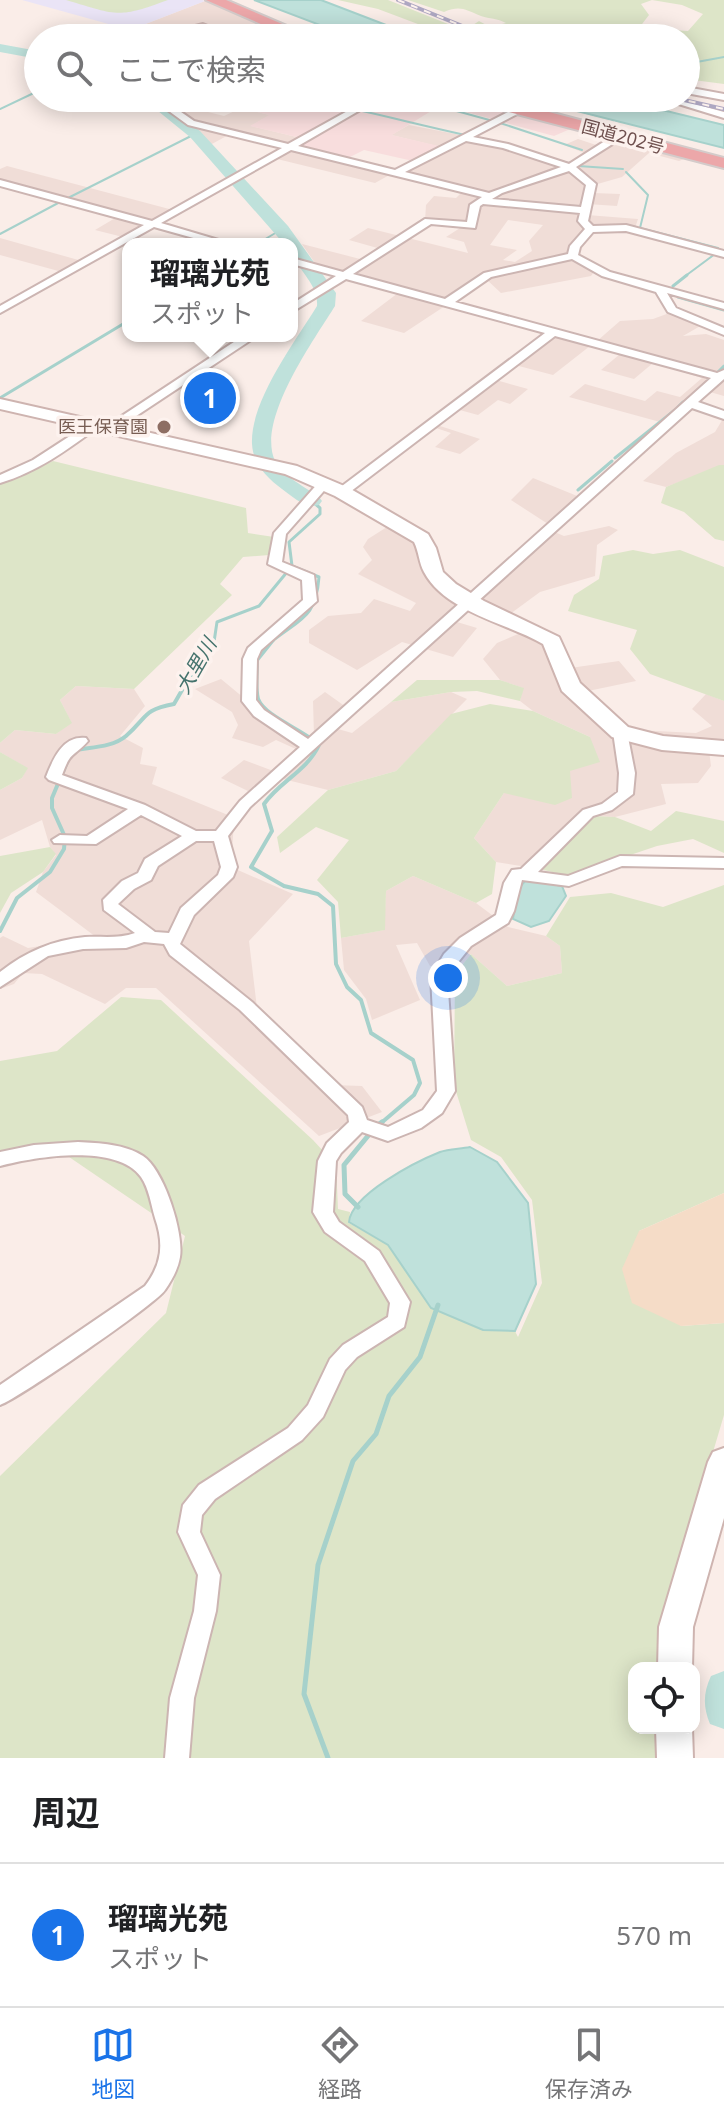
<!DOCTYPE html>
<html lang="ja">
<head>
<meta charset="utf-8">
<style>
  :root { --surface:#fff; --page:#f2f2f2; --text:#202124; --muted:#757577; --line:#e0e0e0; --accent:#1a73e8 }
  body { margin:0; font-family:"Noto Sans","Noto Sans JP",sans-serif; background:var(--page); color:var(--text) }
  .controls { position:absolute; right:24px; bottom:24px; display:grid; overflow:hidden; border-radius:16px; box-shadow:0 4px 20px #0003 }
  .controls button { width:72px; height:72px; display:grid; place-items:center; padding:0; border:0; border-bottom:2px solid var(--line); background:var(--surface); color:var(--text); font:40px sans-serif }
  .you { position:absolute; left:448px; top:978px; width:28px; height:28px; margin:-20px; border:6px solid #fff; border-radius:50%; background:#1a73e8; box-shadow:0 0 0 12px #1a73e833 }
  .badge { display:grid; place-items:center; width:52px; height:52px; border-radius:50%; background:var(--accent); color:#fff; font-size:26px; font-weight:700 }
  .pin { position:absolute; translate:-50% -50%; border:4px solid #fff; box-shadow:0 2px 8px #0006 }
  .popup { position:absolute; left:122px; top:238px; width:176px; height:104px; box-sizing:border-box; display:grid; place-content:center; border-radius:16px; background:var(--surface); filter:drop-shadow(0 2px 6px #0005); font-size:26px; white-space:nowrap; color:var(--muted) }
  .popup b { font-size:30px; color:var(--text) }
  .popup::after { content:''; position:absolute; left:50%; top:100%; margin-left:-16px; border:16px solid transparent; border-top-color:var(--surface) }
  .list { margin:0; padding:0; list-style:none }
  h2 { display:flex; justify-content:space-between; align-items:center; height:104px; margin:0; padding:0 32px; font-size:34px }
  h2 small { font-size:26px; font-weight:400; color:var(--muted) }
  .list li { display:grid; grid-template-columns:52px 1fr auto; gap:24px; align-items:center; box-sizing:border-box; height:144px; padding:0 32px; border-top:2px solid var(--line) }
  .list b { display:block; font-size:30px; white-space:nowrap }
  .list p { margin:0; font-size:26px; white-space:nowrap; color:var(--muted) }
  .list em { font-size:26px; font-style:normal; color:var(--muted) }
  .icon { flex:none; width:44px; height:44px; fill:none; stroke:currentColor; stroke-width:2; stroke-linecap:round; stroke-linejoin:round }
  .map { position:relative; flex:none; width:724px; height:1758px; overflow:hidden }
  .search { position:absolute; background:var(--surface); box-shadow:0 4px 20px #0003; left:24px; right:24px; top:24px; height:88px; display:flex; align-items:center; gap:20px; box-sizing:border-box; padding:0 28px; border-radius:44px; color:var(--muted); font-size:30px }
  .sheet { height:248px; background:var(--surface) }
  nav { display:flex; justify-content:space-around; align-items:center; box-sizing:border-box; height:112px; border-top:2px solid var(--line); background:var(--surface); font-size:22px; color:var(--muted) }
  nav a { display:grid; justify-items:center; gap:4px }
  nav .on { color:var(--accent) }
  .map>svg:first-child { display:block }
  .residential { fill:#f0ddd7; fill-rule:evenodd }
  .commercial { fill:#f8dddd }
  .education { fill:#eae4f6 }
  .green { fill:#dde5c8; fill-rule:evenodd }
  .sand { fill:#f5dcc7 }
  .water { fill:#bfe1db; stroke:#a6d1cb; stroke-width:2 }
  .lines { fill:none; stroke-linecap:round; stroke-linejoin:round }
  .stream-far3 { stroke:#a6d1cb; stroke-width:2 }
  .stream-far2 { stroke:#a6d1cb; stroke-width:3 }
  .stream-far1 { stroke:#a6d1cb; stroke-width:4 }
  .stream { stroke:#a6d1cb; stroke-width:5 }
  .river { fill:#bfe1db; fill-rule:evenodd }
  .street-casing { stroke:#ccb5b2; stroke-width:4 }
  .secondary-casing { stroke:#ceb4b0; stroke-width:4 }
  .highway-casing { stroke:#d4cbca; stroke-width:4 }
  .street { fill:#fff; fill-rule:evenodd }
  .secondary { fill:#fff; fill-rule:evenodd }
  .highway { fill:#eca7a9; fill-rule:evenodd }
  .rail-casing { stroke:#aea7c2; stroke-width:4 }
  .rail { stroke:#fdf2ee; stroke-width:2; stroke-dasharray:7; stroke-linecap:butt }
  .education-dot { fill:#8d6e63; stroke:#fdf2ee; stroke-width:3 }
  .labels { text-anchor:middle; stroke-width:7; stroke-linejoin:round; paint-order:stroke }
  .far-street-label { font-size:18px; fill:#70514f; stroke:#fdf2ee }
  .far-education-label { font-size:18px; fill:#785e54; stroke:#fdf2ee; text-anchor:end }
  .far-water-label { font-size:20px; font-style:italic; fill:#45736d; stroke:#fdf2ee }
</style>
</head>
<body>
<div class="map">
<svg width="724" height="1758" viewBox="0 0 724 1758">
  <rect width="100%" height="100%" fill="#faede8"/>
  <path class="residential" d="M205,1L295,38H119L130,30Z
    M192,108L224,116L241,108L270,115L251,126L301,138L288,145L234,132L210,145L177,115Z
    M409,125L481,139L570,165L587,154L564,145L578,139L599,146L605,142L593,136L598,134L689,157L679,161L649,153L622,177L594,185L593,193L620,194L617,206L587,204V215L638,219L635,228L594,232L579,248L578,256L598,267L591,276L501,293L486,279L404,333L361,321L402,290L317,266L302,244L364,260L381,249L349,240L368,228L468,253L464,242L446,237L460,228L425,221L426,205L434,196L456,198L465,189L401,172L441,147L391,135ZM508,220L543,225L529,241L532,251L515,262L503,260L517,250L490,245Z
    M291,148L393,173L375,183L273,158Z
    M7,166L173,210L123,237L95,230L122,214L0,181V169Z
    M0,238L82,261L62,272L0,255Z
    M672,312L702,325L683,336L706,334L724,340V396L710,392L671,425L569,397L585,384L645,401L657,391L680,397L702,378L653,363L634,379L601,370L620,354L590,346L553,375L515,365L496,380L528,389L510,404L498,400L478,415L456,409L437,425L480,439L460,454L435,447L451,433L424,424L551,329L597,341L620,321L653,319Z
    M724,417V465L666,487L643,481L676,453L715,432Z
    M533,478L587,500L552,531L564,536L609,526L618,530L597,545L595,576L540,592L502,620L466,608L457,622L477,628L453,657L402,642L357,670L309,643V630L328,616L361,613L374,599L410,611L416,603L358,574L372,560L363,547L368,539L398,520L440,574L470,593L548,524L511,500Z
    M537,626L561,642L570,668L619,661L636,681L588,691L617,721L636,730L696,733L712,726L692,709L706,694L724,701V743H708L711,766L698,783L661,784L666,804L615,817L593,816L540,869L496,862L474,838L504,793L569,771L590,737L533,711L520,701L523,688L500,680L483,659L497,643Z
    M221,679L262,713L310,740L314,736L313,701L325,692L353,712L338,729L352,733L391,702L451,692L467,699L396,771L328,790L283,779L234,821L231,867L293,894L249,941L257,1008L333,1085L362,1086L382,1112L319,1136L156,988H126L105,1004L42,974L23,973L14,984L0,989V938L3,936L28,948L96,937L36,892L43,872L56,855L50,847L42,820L0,840V790L22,778L27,768L0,752V743L15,730L56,734L71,722L60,700L76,686L134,689L145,706L120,736L143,748L140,764L157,767L152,784L228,815L248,791L221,778L244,760L276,772L298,750L276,740L263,747L232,738L238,725L232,712L195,689Z
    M413,876L476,903L508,927L546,936L560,946L562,973L507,986L471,954L455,974L430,966L417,943L396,945L420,1000L372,1020L366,999L344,970L341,938L384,930L386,891Z"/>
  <path class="commercial" d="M257,98H290L308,103L312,98H373L301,138L250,126L269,115L241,108Z
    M382,98H469L575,127L554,136L441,105L392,135L443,147L413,161L364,150L346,159L294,146Z"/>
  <path class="education" d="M22,0H202L205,1L130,30Z"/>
  <path class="green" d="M66,0H168C117,19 117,15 66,0Z
    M338,0H388L483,38H455L378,9Z
    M408,0H724V84L686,79V65L698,60L686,55V38H549L522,31H489L473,25L479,21L490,27L506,23C497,18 490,19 481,16C465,10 461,5 444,12ZM652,0L682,5L703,14L688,31L639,28L649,15L641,4Z
    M53,461L246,508L248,533L274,537L269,555L243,557L220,584L232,595L134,689L76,686L60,700L72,723L56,734L15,730L0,743V473L15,470L26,473Z
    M719,465H724V541L715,539L684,512L661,503L666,487Z
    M633,550L653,554L680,550L724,567V701L650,674L630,649L637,630L568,611L574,595L599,579L603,556Z
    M417,680H500L524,688L520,701L477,691L451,692L391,702Z
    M490,704L533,711L590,737L600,762L570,771L572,798L555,805L504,793L474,838L496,862L492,894L476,903L413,876L386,891L385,930L341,938L338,902L317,880L349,840L316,827L280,853L277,837L328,790L396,771L451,714Z
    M0,752L28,768L22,778L0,790Z
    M676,811L724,821V853L693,839L657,846L568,876L540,869L593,816L615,817L651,831Z
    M50,847L56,854L43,872L11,893L0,913V856Z
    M724,885V1193L639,1231L681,1326L724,1323V1415L661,1627L662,1668H634V1728H664L665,1758H0V1476L166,1313L185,1236L50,1144L0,1152V1061L57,1051L121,997L161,1000L313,1140L336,1165L338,1209L350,1212L349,1223L388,1245L431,1308L483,1330L515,1331L518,1337L542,1283L532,1200L501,1157L471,1140L454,1085L455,974L471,954L507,986L562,973L560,946L546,936L570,897L611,893L663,907Z"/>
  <path class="sand" d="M724,1193V1323L681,1326L632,1303L622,1269L639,1231Z"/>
  <path class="water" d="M254,0H321L420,38H354Z
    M525,98H613L724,125V148Z
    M527,879L562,886L566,896L549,921L531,927L513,919L517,890Z
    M470,1147L497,1162L528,1203L536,1284L515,1331L483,1330L431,1308L388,1245L349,1222C351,1195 415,1162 440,1152C449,1149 460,1149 470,1147Z"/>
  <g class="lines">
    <path class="stream-far3" d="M686,64L724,57
      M299,98C368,110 435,130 504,143
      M409,98L493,121
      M0,109L38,91
      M500,123L582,150
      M528,151L578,166L623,169
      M626,172L648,195L640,228L718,248L715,254L684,277
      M68,198L195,134
      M0,234L60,202
      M257,244L282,229"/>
    <path class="stream-far2" d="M673,286L687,275
      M678,297L724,310
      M717,373L724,366
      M690,397L710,379
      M0,398L128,321
      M678,407L683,402
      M615,458L675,410
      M578,490L612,461
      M214,642L217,622L259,606L292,566L289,542L320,514V508L312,501
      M271,642C301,618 316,618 319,577L292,566"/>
    <path class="stream-far1" d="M273,640L257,660C257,671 255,688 258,699C265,717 304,730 319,745C307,771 280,781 264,804L272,831L251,867L284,886L318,894L333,906L336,964L347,987L361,1000L371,1033L413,1060L420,1083L414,1095L380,1124
      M76,750C93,747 113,747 126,736C148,717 142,710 174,704L204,652L214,640
      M0,931L17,898L50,872L64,849L65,837L52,808V798L70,755"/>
    <path class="stream" d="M378,1125L382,1122
      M358,1207L345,1194L344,1165L372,1131
      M328,1758L304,1694L318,1565L353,1461L376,1434L389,1396L420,1357L438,1305"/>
    <path class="river" d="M0,44L38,51V59L0,52Z
      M142,98H158L200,131L288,226L336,293L335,306C314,340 256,420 275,461C283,477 306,487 319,497L322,501L319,505C305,509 293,497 282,489C267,478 253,464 252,444C250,401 295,342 317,306C319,281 292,269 292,244H284L190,137Z
      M724,1671V1729L710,1724C703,1707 703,1693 711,1676Z"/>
    <defs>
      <path id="street" d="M203,24L237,38H226L202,29L172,36L161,34L149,38H137L160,29L172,32Z
        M686,87L724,94V100L686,93Z
        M151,98H161L194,121L288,144L371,98H381L298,146L395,170L518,107L521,108V112L473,137L508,144L569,164L616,134H622V138L576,167L596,184L588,221L593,226L626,225L724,251V257L626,231L593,232L580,247L578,255L610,272L724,303V309L667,293L676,308L724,328V335L668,312L656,292L602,276L572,259L491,277L455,302L717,373L724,370V379L698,402L724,411V419L692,408L250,807L228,836L237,867L233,877L194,915L180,944L252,1002L362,1107L367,1120L388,1127L423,1110L437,1091L431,976L444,954L460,938L496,915L504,883L512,870L521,869L583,810L602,804L618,792L619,773L613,732L615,729H625L627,732L635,773L633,794L612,810L593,816L538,872L568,876L620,856L724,858V868L622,866L569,886L522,880L514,911L508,923L471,946L447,976L455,1091L442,1113L421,1128L388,1141L362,1132L341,1153L336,1161L333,1212L339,1222L379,1251L410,1302L404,1327L357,1357L345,1370L323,1417L302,1440L215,1499L202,1515L200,1532L220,1575L216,1611L194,1698L189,1758H165L170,1698L194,1611L198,1575L178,1532L183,1505L199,1485L288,1428L308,1405L330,1359L343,1345L388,1317L390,1303L365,1261L325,1232L313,1212L318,1161L327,1143L349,1122L348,1115L240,1010L170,955L164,944L144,942L126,948L83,949L48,956L0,987V972C25,952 53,940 85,937C102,936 119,939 135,933L104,910L103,900L122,881L138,873L145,859L182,836L141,815L96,844L54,843L52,840L60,835L87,836L128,809L49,780L46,777C53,759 63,735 86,738L88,741C73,758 71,750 62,775L145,805L196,831H216L240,801L300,747L254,716L242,701L243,659L248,648L303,600L302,580L268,564L274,533L320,481L324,480L330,484L286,534L282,562L314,575L317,601L261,650L257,659L256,700L264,710L308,739L711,378L555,336L346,495H338V489L545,333L346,279L292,312V304L336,276L292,264V258L343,272L425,219L467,222L470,205L482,197L291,150L161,223L232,244H215L154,227L0,313V306L144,225L0,186V180L152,221L282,148L188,125ZM466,141L503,148L561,167L489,193L405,172ZM569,171L586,185L581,207L492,199L502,193ZM483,204L580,213L578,221L585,229L570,246L568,254L484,273L445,299L353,274L431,224L475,228L480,206ZM196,841H214L221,867L218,875L181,908L169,933L155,932L118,904L134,889L151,880L158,866Z
        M659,98H673L724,112V118Z
        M243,336H257L112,432H104L102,429Z
        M93,421L97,422V428C67,450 37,472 0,483V475L33,460Z
        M78,1142C99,1143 125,1144 143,1156C164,1170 184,1233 180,1257C178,1269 172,1280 165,1290C155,1305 19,1398 0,1405V1385L145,1286C162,1264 164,1244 155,1218C151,1205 149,1188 141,1177C116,1143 35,1157 0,1166V1152L34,1145Z"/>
      <path id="secondary" d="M0,399L297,466L349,488L428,534L436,548L443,572L456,584L484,601L559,637L580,683L628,727L663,736L724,741V755L662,750L612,737L562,691L543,644C507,623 445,612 424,572C419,563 419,552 414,542L335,496L285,474L0,409Z
        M724,1448V1518L693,1627L692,1668H658L659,1627L708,1462L713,1452Z
        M656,1728H692L693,1758H657Z"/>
      <path id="highway" d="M206,0H226L315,38H293Z
        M469,98H496L724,158V168L471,102Z"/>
    </defs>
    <use href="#street" class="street-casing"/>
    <use href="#secondary" class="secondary-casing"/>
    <use href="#highway" class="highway-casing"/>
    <use href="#street" class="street"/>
    <use href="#secondary" class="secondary"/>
    <use href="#highway" class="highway"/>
    <defs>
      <path id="rail" d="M398,0L492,38
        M675,98L724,109"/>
    </defs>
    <use href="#rail" class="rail-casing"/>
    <use href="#rail" class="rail"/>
  </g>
  <circle class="education-dot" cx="164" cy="427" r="8"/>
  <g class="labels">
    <g class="far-street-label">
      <text transform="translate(623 137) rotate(15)" y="6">国道202号</text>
    </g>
    <g class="far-education-label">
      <text x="148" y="433">医王保育園</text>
    </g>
    <g class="far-water-label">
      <text transform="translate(196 666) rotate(-60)" y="7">大里川</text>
    </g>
  </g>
</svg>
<div class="controls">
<button><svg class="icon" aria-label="locate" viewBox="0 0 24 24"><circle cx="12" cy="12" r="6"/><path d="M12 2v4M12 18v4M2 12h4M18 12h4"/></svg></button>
</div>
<div class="you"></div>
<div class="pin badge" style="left:210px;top:398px">1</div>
<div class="popup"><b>瑠璃光苑</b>スポット</div>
<div class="search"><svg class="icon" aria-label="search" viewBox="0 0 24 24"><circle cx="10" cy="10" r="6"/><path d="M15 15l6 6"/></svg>ここで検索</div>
</div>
<section class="sheet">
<h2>周辺<small></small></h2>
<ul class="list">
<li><span class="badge">1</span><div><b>瑠璃光苑</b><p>スポット</p></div><em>570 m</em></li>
</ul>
</section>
<nav>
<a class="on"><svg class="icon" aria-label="map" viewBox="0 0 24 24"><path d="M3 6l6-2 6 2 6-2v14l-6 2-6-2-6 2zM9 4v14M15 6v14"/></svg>地図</a>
<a><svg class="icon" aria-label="directions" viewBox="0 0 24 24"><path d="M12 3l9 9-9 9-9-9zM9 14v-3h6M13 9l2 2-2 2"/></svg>経路</a>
<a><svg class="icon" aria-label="saved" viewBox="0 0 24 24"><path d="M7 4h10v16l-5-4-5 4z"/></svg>保存済み</a>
</nav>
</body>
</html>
